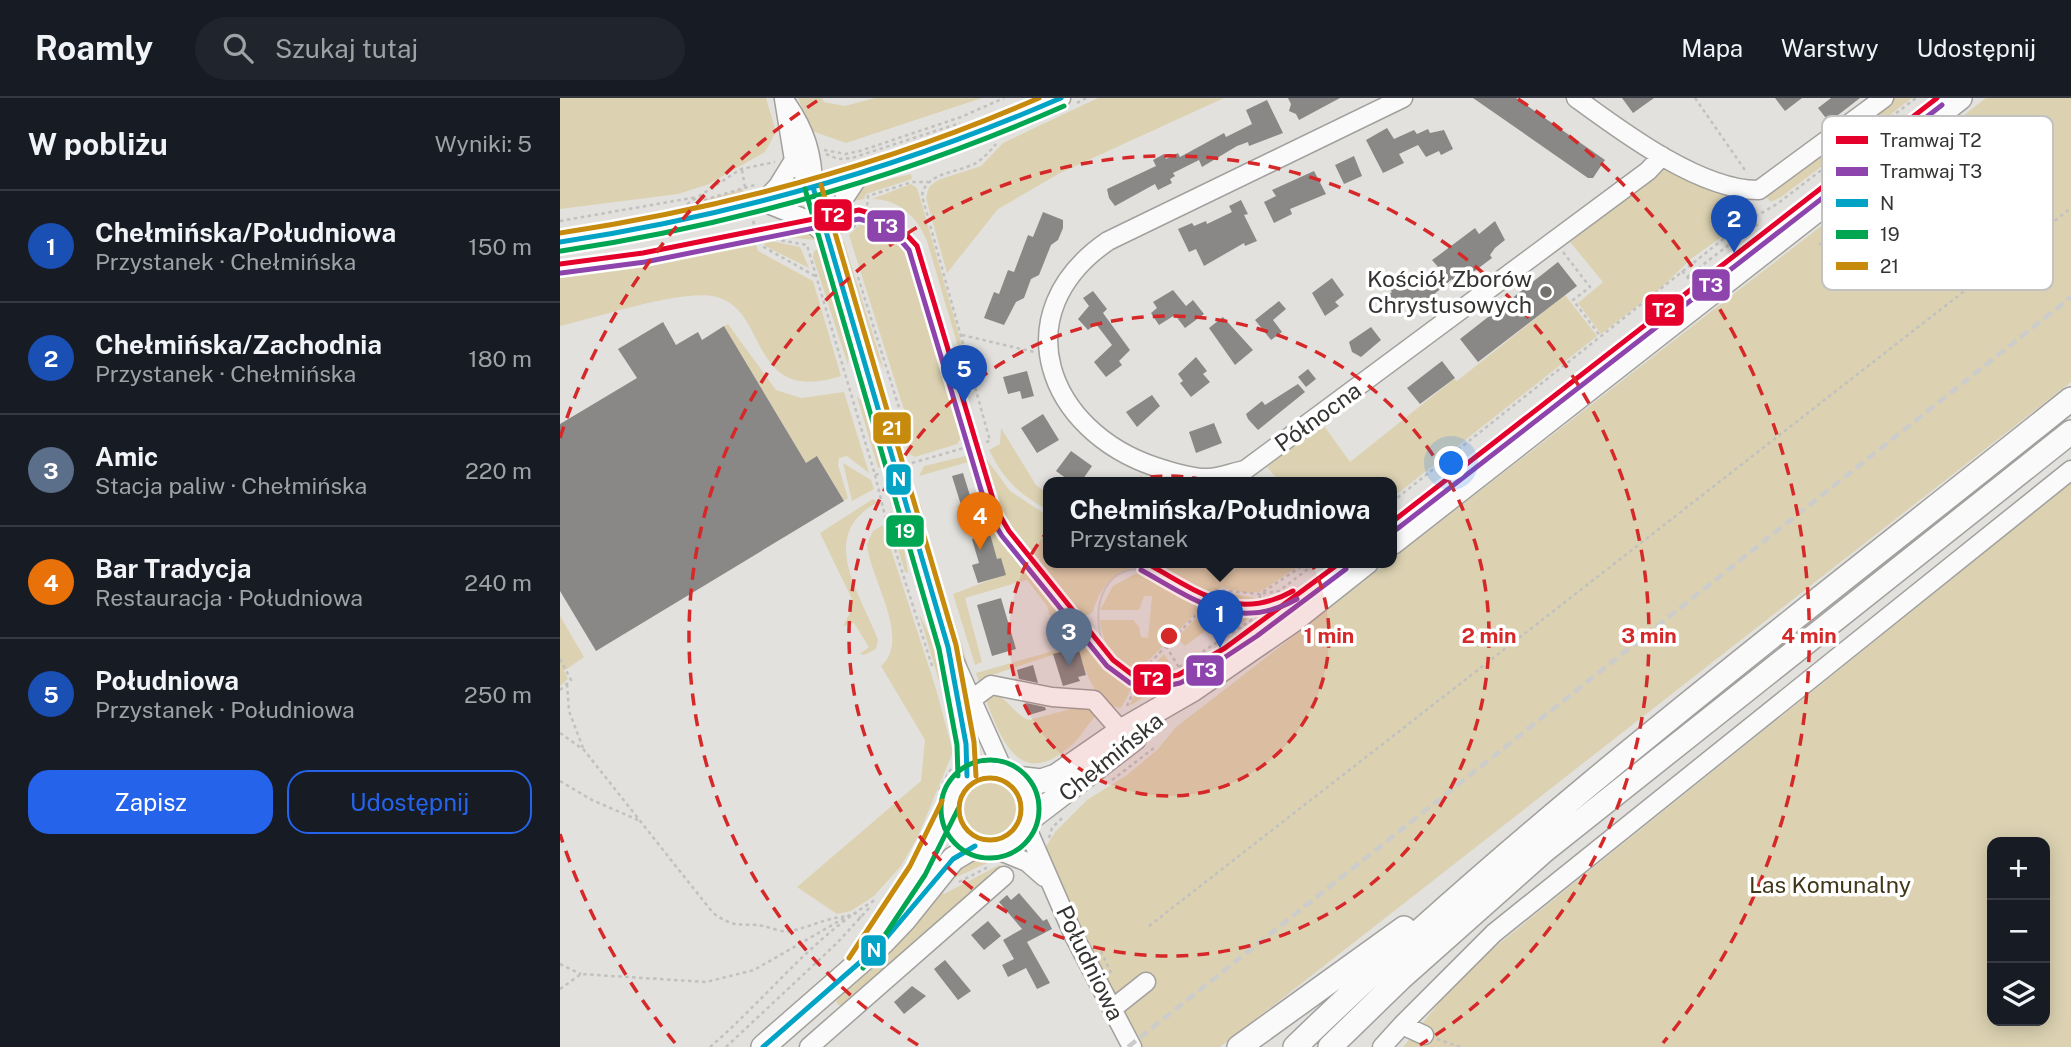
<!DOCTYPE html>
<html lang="pl">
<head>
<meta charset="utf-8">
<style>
  :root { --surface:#171b24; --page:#20242c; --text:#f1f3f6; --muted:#9ea1a6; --line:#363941; --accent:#2563eb }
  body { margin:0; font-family:"Public Sans",sans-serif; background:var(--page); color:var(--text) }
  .controls { position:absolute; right:21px; bottom:21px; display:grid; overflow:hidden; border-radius:14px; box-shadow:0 4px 18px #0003 }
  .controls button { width:63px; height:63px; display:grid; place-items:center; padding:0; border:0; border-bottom:2px solid var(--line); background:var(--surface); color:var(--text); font:35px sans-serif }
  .you { position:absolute; left:892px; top:366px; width:24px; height:24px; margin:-18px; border:5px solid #fff; border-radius:50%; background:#1a73e8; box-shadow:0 0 0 10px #1a73e833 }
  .badge { display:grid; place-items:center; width:46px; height:46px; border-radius:50%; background:var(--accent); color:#fff; font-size:23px; font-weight:700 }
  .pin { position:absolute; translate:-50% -58px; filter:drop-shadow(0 2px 4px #0008) }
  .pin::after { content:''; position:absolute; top:37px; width:24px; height:21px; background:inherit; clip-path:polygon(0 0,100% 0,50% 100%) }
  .popup { position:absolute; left:483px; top:379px; width:354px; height:91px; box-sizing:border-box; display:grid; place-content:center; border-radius:14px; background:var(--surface); filter:drop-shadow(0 2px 5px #0005); font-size:23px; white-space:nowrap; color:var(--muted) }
  .popup b { font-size:26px; color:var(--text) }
  .popup::after { content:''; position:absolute; left:50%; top:100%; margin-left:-14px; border:14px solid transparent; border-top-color:var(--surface) }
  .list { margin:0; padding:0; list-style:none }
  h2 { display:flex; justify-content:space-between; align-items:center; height:91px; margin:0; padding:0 28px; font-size:30px }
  h2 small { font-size:23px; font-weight:400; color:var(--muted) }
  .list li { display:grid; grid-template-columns:46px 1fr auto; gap:21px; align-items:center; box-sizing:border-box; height:112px; padding:0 28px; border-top:2px solid var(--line) }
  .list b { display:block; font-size:26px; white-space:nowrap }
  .list p { margin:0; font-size:23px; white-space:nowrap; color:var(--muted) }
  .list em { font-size:23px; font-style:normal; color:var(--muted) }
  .actions { display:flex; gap:14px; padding:21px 28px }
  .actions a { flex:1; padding:16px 0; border:2px solid var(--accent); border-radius:21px; text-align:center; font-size:24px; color:var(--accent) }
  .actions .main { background:var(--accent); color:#fff }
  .icon { flex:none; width:38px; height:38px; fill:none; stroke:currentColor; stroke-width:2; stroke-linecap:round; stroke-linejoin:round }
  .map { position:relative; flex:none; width:1511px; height:949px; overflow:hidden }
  header { display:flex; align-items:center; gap:42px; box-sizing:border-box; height:98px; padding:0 35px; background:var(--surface); border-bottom:2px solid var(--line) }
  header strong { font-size:33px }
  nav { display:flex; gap:38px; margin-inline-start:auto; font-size:24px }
  .search { width:490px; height:63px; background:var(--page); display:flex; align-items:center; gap:18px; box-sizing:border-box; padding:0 24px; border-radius:38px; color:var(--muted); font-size:26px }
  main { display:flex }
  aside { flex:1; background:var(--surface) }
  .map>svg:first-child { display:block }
  .green { fill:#dcd2b2; fill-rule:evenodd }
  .building { fill:#898886 }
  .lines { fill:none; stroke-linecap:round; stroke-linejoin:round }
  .minor-casing { stroke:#a1a09d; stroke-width:21 }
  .major-casing { stroke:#a1a09d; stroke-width:26 }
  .path { stroke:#c1c1c0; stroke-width:2.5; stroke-dasharray:3.5 3.5; stroke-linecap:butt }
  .minor { stroke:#fbfafa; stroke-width:18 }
  .major { stroke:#fbfafa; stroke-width:23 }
  .tram { stroke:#cccccb; stroke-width:2 }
  .rail { stroke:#cccccb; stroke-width:4.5; stroke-dasharray:10 5; stroke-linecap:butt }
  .bus-1-casing { stroke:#fff; stroke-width:10 }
  .bus-2-casing { stroke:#fff; stroke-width:10 }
  .bus-3-casing { stroke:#fff; stroke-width:10 }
  .bus-1 { stroke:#03a3c6; stroke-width:5 }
  .bus-2 { stroke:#00a651; stroke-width:5 }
  .bus-3 { stroke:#c68a0c; stroke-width:5 }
  .tram-1-casing { stroke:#fff; stroke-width:10 }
  .tram-2-casing { stroke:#fff; stroke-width:10 }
  .tram-1 { stroke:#e4002b; stroke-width:5 }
  .tram-2 { stroke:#8e44ad; stroke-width:5 }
  .ring { fill:none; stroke:#d62828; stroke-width:3.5; stroke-dasharray:12 9 }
  .poi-dot { fill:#72716e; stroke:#fff; stroke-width:2.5 }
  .labels { text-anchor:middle; stroke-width:7; stroke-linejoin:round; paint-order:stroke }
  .poi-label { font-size:23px; fill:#353432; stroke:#fff; text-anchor:end }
  .street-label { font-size:23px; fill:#353432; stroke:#fff }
  .park-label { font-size:23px; fill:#413617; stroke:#fff }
  .key { fill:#fff; stroke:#c2c2c2; stroke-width:2 }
  .key-label { font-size:19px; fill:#353432 }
  .centre { fill:#d62828; stroke:#fff; stroke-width:3.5 }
  .ring-label { font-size:21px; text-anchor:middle; font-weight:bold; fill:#d62828; stroke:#fff; stroke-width:7; stroke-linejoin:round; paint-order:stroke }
  .line-badge { stroke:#fff; stroke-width:2.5 }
  .badge-label { font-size:19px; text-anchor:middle; font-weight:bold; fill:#fff }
</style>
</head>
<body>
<header>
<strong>Roamly</strong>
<div class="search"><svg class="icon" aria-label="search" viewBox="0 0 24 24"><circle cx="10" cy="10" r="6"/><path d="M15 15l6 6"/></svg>Szukaj tutaj</div>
<nav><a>Mapa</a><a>Warstwy</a><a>Udostępnij</a></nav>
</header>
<main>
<aside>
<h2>W pobliżu<small>Wyniki: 5</small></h2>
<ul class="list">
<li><span class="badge" style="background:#1a4fb4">1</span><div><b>Chełmińska/Południowa</b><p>Przystanek · Chełmińska</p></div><em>150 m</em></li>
<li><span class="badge" style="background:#1a4fb4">2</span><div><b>Chełmińska/Zachodnia</b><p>Przystanek · Chełmińska</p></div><em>180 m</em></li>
<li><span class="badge" style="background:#5c6f8a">3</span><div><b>Amic</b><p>Stacja paliw · Chełmińska</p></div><em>220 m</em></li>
<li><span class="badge" style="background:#e8710a">4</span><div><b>Bar Tradycja</b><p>Restauracja · Południowa</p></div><em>240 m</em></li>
<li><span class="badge" style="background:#1a4fb4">5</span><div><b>Południowa</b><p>Przystanek · Południowa</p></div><em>250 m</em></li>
</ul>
<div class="actions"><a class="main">Zapisz</a><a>Udostępnij</a></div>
</aside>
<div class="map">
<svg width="1511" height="949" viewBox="0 0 1511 949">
  <rect width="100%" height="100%" fill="#e2e1dd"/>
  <path class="green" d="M0,0H206L216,34L205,54L149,86L118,96L0,111Z
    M238,0H262L264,4L285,8L315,0H422L286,45L252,33Z
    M538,0H664L500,75L438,111L387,175L366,100L369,89L378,82L421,68L443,45Z
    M1333,0H1352L1221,99L1211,104L1206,99Z
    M1426,0H1511V284L660,949H580L482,755L495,734L527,702L567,677L598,651L615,630Z
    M1107,69H1115L1187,104L1197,114L1132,160L1102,189L1041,236L1018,205L1043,184L1010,144Z
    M351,76L352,81L306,96L304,101L287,104L308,86Z
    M351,86L357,90L361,103L403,251L399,252L367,143C357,119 339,101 312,101Z
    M183,91L184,98L106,119L0,136V131L106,114Z
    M303,114L302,119L279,135L280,118Z
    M311,116L342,131L354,149L387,256L380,258L403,337L397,346L355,359L347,355L346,318L289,137Z
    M241,127L256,142L213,138L211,132Z
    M202,133L206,142L240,149L249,170L205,148Z
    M193,137L198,153L253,183L281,278C188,308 210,214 157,199C124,190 36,220 0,228V169L73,160Z
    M284,144L324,272L313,252L281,145Z
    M260,150L289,251L288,267L253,159L254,153Z
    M1134,190L1138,194L832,434V427Z
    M1005,197L1037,238L832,400V384H720L707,369L762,325L790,364L894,281L897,283Z
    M168,226L216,292L241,300L284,294L309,375L287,358L279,360L278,367L288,400L284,403L258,359L246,365L164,228Z
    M297,299L305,305L323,369L318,370Z
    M441,330L476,387L488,396V412C460,397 443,381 429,352L440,346Z
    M422,355L450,393L488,418L489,464H579L587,468C558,469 540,487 533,514L523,519L447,422Z
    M410,357L412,363L359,378L364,368Z
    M283,365L311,382L314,391L292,403Z
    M1511,385V949H843L905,873ZM1432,744H1485V923H1432Z
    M426,397L452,441L517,522L496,536L487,508L467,482L405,500L422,564L415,567L393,496L446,476L435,462L430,436L439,433Z
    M313,401L318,404C256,437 300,494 318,542L316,551L304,557L300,556L309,549L294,525L283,528L292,511V501L260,435Z
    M358,402L360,404L384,491L380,487Z
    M330,425L341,432L348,475L345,474Z
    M323,427L376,591L393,654L358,738L341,768L314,798L291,813L277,816L237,789L361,683L365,642L321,568C352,541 310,481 307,446L313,433Z
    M588,464L605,465L745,464L700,494L685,495L662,489L651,495Z
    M784,464H793L728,515L724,511Z
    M577,475L601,476L647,500L636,515L582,569L579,576C556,566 542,547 540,522H573L579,529L581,539L588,540L592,498H584L579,512H540L553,488Z
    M663,493L694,500L695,508L678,506L656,497Z
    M388,502L408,567L403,563L387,508Z
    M652,503L681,514L696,515L663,539L652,528L625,548L617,540Z
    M359,516C366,530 389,570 379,583Z
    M0,518L24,559L4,573L8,581L0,588Z
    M520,528L556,569L576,582L561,610C535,609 524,568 517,549L429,578L419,584L416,575L500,551L499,543Z
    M604,556L615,573L600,578H583Z
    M581,584L608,585L569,608Z
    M430,594C447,598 453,616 469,622L522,608L540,615C529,622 524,635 515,644C461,695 442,645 424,597Z
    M404 711a26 26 0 1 1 52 0a26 26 0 1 1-52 0Z
    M412,761L432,763L385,784L390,773Z
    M439,767L446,768L447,772L430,775L414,796L284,909L277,906L276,900L379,791L384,796Z"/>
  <path class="building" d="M728,0H780L739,22L736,16L729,13L731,6Z
    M913,0H956L1045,62L1033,80H1028Z
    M1062,0H1094L1073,15Z
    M1215,0H1242L1225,13Z
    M1271,0H1300L1269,24L1258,10Z
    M707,2L723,35L689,48L688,44L677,48L642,69L639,62L613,75L615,78L610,81L612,85L598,92L595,86L555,108L549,100L547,91L596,68L593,62L604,56L606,61L618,55L620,59L664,35L666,39L692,26L686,12Z
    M827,30L834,41L854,32L857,36L868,31L870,35L884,32L893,51L881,57L879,53L866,59L858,47L839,56L844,65L823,75L806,42Z
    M794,58L802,78L784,86L775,67Z
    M754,73L766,96L730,111L732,116L714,125L704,104L716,98L712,92Z
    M681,102L688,116L684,117L697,143L685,148L684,145L644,168L636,151L629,154L618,131L632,125L634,128L646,123L647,126L672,114L669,108Z
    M483,114L503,122V130L498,142L491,147L479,177L471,181L464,200L456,204L444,227L424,220L434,194L439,196L448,172L454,174L468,137L473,139Z
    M935,123L945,142L935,150L930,157L932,160L896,187L892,181L852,215L845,206L834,214L824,200L832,194L829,191L842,181L850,192L879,170L872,162L879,157L915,130L919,136Z
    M998,164L1017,188L918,264L900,241Z
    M772,180L784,197L775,204L779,208L765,218L752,195Z
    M613,192L626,208L633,202L644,216L625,230L615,217L599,227L591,215L597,210L593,204Z
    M533,193L547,211L543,215L570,252L559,263L562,267L546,279L534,264L552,247L536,226L528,232L518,221L529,208L523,200Z
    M719,203L726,211L713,222L722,234L711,242L695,222Z
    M663,219L693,252L675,267L649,230Z
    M103,224L116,247L138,234L142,242L164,228L246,365L257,358L284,403L36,553L0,493V326L77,280L58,251Z
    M811,229L821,242L801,259L792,254L789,244Z
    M636,259L647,273L643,276L650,284L631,299L620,285L623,283L618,276Z
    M882,263L895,280L860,306L847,290Z
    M748,271L756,281L746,289L738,279Z
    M467,273L474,298L462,301L460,293L448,296L443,279Z
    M738,286L745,294L698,332L688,321L686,316L702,303L705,307Z
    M592,297L600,308L577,329L566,314Z
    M483,316L499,342L477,355L461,330Z
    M654,325L662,345L636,355L629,334Z
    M511,353L532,368L521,384H511L496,373Z
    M403,375L412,404L401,407L392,378Z
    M430,436L437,461L441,460L446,477L418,485L412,467L419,465L412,441Z
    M441,500L456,551L432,558L417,507Z
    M518,549L526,577L518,579L520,583L503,588L493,556Z
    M473,567L478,585L459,581L457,572Z
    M466,605L485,609L486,612L469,617Z
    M459,795L483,823L487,821L492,831L467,844L490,885L477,891L466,870L448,879L442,867L454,861L443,842L462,831L439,804L447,797L451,802Z
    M428,823L441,838L424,852L411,837Z
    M385,862L411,893L398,902L374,871Z
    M352,888L366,898L344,916L334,904Z"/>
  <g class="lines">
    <defs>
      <path id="minor" d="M843,0L548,143C443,215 487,333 596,369C612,374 632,381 648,380C660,380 673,374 685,372L1088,73L1102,58
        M1016,0C1061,33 1141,93 1199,92L1324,0
        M224,1L234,62L253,89L261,112L388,549L444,674
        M227,6C245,32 253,57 253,89
        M203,104L248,122L267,138
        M203,104L218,88L234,62
        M268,140L285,99L301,75
        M0,144C171,122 344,72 501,0
        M389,570L408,650L407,678
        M411,602L431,587L492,599L534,602L561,633
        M466,728L514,838L572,949
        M435,751L467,764L484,779
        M552,911L586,884
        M842,927L934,835L1511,372
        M249,949L444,778
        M822,949L842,927L864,937"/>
      <path id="major" d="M832,445L1400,0
        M390 711a40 40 0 1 1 80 0a40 40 0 1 1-80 0Z
        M455,680L481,683L496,678L561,633L632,592L735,521L807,464
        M468,722L574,641
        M307,848L358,772L390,707
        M203,949L322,845L344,822L393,761L415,748
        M679,949L844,830
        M735,949C977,714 1248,512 1511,301
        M770,949L841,880L985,752L1511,334"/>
    </defs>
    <use href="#minor" class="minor-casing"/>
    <use href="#major" class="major-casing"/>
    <path class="path" d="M1135,0L1187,75
      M517,5L526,0
      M264,52L286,56L300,53L401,19L444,0
      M266,56L278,61L292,60L400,25
      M182,72L185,89
      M144,102L198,86
      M127,106L181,71L215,64
      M1191,120L1202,133
      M0,123L137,99
      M193,123L202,148L255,178
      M206,133L208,140L247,147L315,377L321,375
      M288,134L306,119L308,98L352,84H368
      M1259,146L1373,161L1427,177
      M1003,154L1030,189L1013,202L1041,239
      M1122,173L1134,187
      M298,179L341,316L344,337
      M1127,179L1196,126
      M402,237L474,254
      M382,257L409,349
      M426,344L430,343L362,98C365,74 398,75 416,65C424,60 430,53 436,46
      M352,365L414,347
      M315,377L327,426L373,571
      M832,404L1181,127L1217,106L1356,0
      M695,529L690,523L699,516L700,496L719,493L757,464
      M606,548L624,578
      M0,561L11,582L0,592
      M619,569L690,523
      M7,586L9,613L23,650
      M567,608L583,572L637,516L656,492L700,496L748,464
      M0,635L24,652L153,815C177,832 180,824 204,828C212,830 223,835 230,833C251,829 265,820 288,818
      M552,682L594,650
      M0,683L32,702L78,722
      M379,692L391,671
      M489,740L492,730L502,720
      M399,784L430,768
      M589,828L1511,110
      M541,853L551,875
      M0,866L21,876
      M0,891L21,876L146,884L194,872L288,818L295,815L301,820
      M877,941L900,949
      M150,949C206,901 251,840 315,802
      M166,949L277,845L310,809"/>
    <use href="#minor" class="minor"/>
    <use href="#major" class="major"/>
    <path class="tram" d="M545,551C530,517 539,467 586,471C595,472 605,476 613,479"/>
    <path class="rail" d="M568,949L1511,199"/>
    <defs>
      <path id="bus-1" d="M253,89L388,549L406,646L407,678
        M0,144C174,118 339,70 501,0
        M203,949L322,845L393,761L415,748"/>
      <path id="bus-2" d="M245,91L379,551L397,647L398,678
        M1,153C177,127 342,79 504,8
        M381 711a49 49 0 1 1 98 0a49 49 0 1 1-98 0Z
        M303,870L365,777L398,711"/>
      <path id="bus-3" d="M261,87L396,547L414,644L416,678
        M0,135C166,110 325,67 479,0
        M399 711a31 31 0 1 1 62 0a31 31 0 1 1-62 0Z
        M289,860L350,768L382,703"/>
    </defs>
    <use href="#bus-1" class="bus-1-casing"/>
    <use href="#bus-2" class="bus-2-casing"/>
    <use href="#bus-3" class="bus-3-casing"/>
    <use href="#bus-1" class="bus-1"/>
    <use href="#bus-2" class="bus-2"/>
    <use href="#bus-3" class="bus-3"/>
    <defs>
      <path id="tram-1" d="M0,166L83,155L299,112L333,122L357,148L436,411L449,433L553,562L574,578L594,582L618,577L665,550L781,464
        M832,424L1377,0
        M585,464C636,493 676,525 733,493"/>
      <path id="tram-2" d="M1,175L85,164L299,121L329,129L349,152L428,415L442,438L547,568L570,585L593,591L620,585L644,573L697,538L786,471
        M837,431L1382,7
        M581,472C635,502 676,535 737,501"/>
    </defs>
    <use href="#tram-1" class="tram-1-casing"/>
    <use href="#tram-2" class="tram-2-casing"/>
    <use href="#tram-1" class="tram-1"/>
    <use href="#tram-2" class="tram-2"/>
  </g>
  <circle cx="609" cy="538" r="160" fill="#d62828" fill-opacity=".12"/>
  <g class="ring">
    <circle cx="609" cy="538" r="160"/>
    <circle cx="609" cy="538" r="320"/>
    <path d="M358 947A480 480 0 1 1 860 947"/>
    <path d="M115 945A640 640 0 0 1 0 736M0 340A640 640 0 0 1 260 1M958 1A640 640 0 0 1 1103 945"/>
  </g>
  <circle class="poi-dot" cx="986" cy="194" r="7"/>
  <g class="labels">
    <g class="poi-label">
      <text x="972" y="189">Kościół Zborów<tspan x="972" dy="26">Chrystusowych</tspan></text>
    </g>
    <g class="street-label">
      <text transform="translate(758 319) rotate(-36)" y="8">Północna</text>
      <text transform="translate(551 659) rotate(-39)" y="8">Chełmińska</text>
      <text transform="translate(530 865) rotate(64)" y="8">Południowa</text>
    </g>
    <g class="park-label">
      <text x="1270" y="795">Las Komunalny</text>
    </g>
  </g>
  <rect x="1262" y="18" width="231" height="174" rx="10" class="key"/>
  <rect x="1276" y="38" width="32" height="8" fill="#e4002b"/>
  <rect x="1276" y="69" width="32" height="9" fill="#8e44ad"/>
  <rect x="1276" y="101" width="32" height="8" fill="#03a3c6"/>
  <rect x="1276" y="132" width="32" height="9" fill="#00a651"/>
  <rect x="1276" y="164" width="32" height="8" fill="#c68a0c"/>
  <g class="key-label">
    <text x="1320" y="49">Tramwaj T2</text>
    <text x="1320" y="80">Tramwaj T3</text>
    <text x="1320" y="112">N</text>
    <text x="1320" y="143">19</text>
    <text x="1320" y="175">21</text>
  </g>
  <circle cx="609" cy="538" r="10" class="centre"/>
  <g class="ring-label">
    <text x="769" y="545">1 min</text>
    <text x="929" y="545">2 min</text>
    <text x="1089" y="545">3 min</text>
    <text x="1249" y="545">4 min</text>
  </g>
  <g class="line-badge">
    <rect x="253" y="100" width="40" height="34" rx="7" fill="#e4002b"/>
    <rect x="306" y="111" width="40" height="34" rx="7" fill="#8e44ad"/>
    <rect x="1131" y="170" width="40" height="34" rx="7" fill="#8e44ad"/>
    <rect x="1084" y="195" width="41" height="34" rx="7" fill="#e4002b"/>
    <rect x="312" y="313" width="40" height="34" rx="7" fill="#c68a0c"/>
    <rect x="325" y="365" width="27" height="33" rx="7" fill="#03a3c6"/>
    <rect x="325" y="416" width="40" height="34" rx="7" fill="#00a651"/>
    <rect x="625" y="556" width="40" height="33" rx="7" fill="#8e44ad"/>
    <rect x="572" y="565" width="40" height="33" rx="7" fill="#e4002b"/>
    <rect x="300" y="836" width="27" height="33" rx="7" fill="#03a3c6"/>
  </g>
  <g class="badge-label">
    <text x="273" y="124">T2</text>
    <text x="326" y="135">T3</text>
    <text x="1151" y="194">T3</text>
    <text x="1104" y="219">T2</text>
    <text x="332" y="337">21</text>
    <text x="339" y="388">N</text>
    <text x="345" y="440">19</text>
    <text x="645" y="579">T3</text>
    <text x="592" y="588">T2</text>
    <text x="314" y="859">N</text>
  </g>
</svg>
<div class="controls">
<button>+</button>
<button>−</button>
<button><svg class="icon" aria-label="layers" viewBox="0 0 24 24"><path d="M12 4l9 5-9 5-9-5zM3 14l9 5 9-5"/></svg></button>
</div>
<div class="you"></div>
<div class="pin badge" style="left:660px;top:550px;background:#1a4fb4">1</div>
<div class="popup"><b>Chełmińska/Południowa</b>Przystanek</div>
<div class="pin badge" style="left:1174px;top:155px;background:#1a4fb4">2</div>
<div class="pin badge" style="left:509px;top:568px;background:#5c6f8a">3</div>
<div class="pin badge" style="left:420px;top:452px;background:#e8710a">4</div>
<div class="pin badge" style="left:404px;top:305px;background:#1a4fb4">5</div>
</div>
</main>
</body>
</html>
